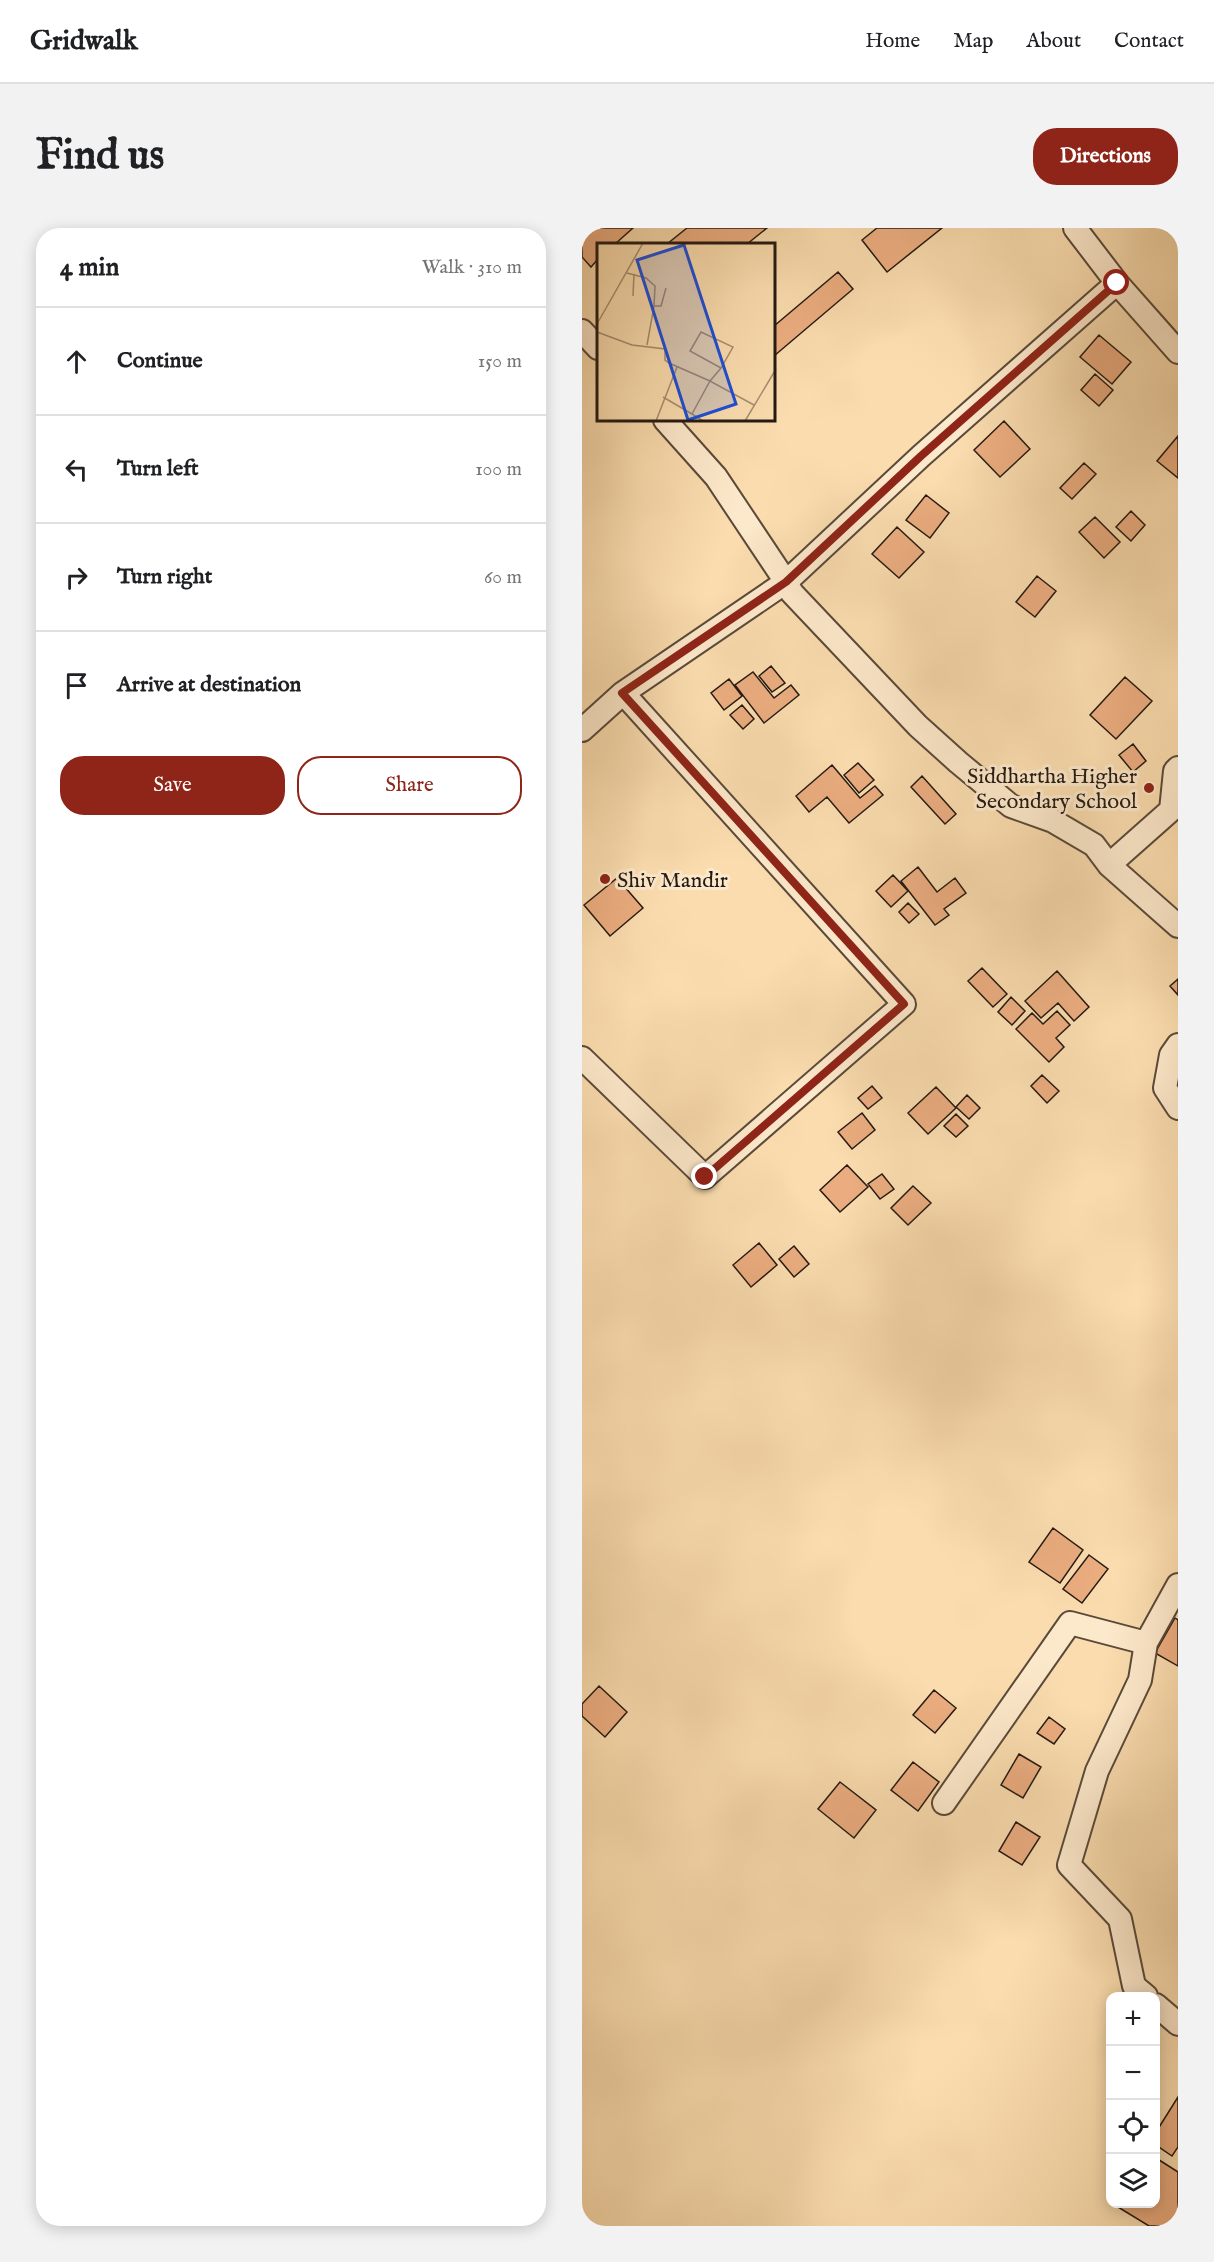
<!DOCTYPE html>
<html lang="en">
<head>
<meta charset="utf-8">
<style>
  :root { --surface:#fff; --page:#f2f2f2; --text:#202124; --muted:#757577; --line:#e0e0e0; --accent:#8f2418 }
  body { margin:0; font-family:"IM FELL English",serif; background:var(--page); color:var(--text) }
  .controls { position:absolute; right:18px; bottom:18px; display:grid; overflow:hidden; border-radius:12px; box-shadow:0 3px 15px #0003 }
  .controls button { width:54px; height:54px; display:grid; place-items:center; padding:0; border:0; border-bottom:2px solid var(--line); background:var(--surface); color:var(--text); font:30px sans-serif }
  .stop { position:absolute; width:18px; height:18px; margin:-14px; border:4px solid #8f2418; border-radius:50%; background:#fff }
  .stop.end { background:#8f2418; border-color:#fff; box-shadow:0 2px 6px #0008 }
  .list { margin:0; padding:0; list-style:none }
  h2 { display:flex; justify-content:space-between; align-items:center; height:78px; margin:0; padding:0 24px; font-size:26px }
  h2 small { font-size:20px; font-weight:400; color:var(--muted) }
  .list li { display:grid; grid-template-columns:39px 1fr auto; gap:18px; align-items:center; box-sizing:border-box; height:108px; padding:0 24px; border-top:2px solid var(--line) }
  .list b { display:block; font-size:22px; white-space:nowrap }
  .list em { font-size:20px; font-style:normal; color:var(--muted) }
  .actions { display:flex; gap:12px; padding:18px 24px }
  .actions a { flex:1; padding:14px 0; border:2px solid var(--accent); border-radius:24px; text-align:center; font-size:21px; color:var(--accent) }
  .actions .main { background:var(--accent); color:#fff }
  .icon { flex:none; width:33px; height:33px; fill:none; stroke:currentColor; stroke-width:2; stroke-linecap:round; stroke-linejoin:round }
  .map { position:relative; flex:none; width:596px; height:1998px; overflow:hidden; border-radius:24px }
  header { display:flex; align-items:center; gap:36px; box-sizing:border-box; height:84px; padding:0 30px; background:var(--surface); border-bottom:2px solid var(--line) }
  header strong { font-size:28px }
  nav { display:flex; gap:33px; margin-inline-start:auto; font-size:21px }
  .intro { display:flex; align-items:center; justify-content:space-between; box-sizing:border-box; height:144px; padding:0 36px }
  h1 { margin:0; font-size:42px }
  .button { padding:15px 27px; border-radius:24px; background:var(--accent); color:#fff; font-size:21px; font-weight:700 }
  main { display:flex; gap:36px; padding:0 36px }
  aside { flex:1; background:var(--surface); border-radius:24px; box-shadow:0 3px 15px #0003 }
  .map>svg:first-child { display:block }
  .building { fill:#ebad80; stroke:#251a13; stroke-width:1.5 }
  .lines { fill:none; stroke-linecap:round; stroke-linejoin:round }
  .minor-casing { stroke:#5a4a3a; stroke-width:26 }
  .minor { stroke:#fce8ca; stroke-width:22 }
  .route { stroke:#8f2418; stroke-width:8 }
  .poi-dot { fill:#8f2418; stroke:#fce8ca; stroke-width:2 }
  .labels { text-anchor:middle; stroke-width:6; stroke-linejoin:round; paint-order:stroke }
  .poi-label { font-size:22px; fill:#251a13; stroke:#fce8ca; text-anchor:end }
  .inset-road { fill:none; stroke:#a58e70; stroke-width:1.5 }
  .view { fill:#1d4ed8; fill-opacity:0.15; stroke:#1d4ed8; stroke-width:3 }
  .inset-edge { fill:none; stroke:#251a13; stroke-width:3 }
</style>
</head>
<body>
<header>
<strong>Gridwalk</strong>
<nav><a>Home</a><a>Map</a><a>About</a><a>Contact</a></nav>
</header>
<div class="intro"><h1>Find us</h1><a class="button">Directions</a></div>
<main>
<aside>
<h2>4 min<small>Walk · 310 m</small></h2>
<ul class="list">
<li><svg class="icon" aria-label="ahead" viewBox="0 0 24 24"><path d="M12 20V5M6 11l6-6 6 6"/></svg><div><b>Continue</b></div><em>150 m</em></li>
<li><svg class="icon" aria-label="left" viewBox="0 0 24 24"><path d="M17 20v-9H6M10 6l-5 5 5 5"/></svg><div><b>Turn left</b></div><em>100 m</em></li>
<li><svg class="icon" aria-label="right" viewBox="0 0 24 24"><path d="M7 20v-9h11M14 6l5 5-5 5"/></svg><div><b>Turn right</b></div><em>60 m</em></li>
<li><svg class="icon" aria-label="arrive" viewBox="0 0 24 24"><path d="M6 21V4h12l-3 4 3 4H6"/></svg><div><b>Arrive at destination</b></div></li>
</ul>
<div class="actions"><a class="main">Save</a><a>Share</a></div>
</aside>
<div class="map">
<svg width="596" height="1998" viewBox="0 0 596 1998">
  <rect width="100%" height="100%" fill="#fadcae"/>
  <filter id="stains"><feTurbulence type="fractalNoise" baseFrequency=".00333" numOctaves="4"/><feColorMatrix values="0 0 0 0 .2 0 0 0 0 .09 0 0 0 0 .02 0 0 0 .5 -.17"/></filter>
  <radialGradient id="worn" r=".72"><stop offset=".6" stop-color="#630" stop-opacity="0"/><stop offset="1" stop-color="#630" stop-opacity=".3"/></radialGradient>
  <path class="building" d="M0,0H51L33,16H16V31L9,39L0,29Z
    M105,0H185L165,16H85Z
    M295,0H360L305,44L280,12Z
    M256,44L271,61L192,128V98Z
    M517,107L549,134L530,156L498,129Z
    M513,146L531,162L517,178L499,162Z
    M422,193L448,221L418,249L392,222Z
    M596,208V250L575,233Z
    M502,235L514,246L490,271L478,260Z
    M344,267L367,285L348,310L324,292Z
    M549,283L563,297L549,313L534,299Z
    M513,289L538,314L522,330L497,304Z
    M315,299L342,324L317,350L290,326Z
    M455,348L474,363L453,389L434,374Z
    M189,438L203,455L190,464L177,448Z
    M171,444L192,470L209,457L217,467L182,495L153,457Z
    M543,449L570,473L534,511L508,487Z
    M147,451L160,468L142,482L129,465Z
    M160,477L172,491L161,501L148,487Z
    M551,516L564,533L551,544L537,527Z
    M276,535L292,552L277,565L262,547Z
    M250,537L278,570L293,558L301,567L267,595L245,569L227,584L214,568Z
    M340,548L374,586L363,596L329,559Z
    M336,639L355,664L373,650L384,665L362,681L367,687L353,697L319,653Z
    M311,647L326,663L309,679L294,663Z
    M35,650L61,680L28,708L2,677Z
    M326,675L337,686L327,695L317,684Z
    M400,740L425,766L411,779L386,753Z
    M475,743L507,779L492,793L476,775L459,790L443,773Z
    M596,751V767L588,758Z
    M429,769L443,783L430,797L416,784Z
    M475,783L488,797L474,810L482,819L467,834L434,801L450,785L461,796Z
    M460,847L477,863L465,875L449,858Z
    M290,858L300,870L286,881L276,870Z
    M354,859L374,880L346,906L326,885Z
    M385,867L398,880L387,891L374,879Z
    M280,885L293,902L270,921L256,904Z
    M374,886L386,898L374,909L362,898Z
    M265,937L286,959L258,984L238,962Z
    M300,946L312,961L298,971L286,956Z
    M331,958L349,975L326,997L309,980Z
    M177,1015L195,1037L169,1059L151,1037Z
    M212,1018L227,1036L212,1049L197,1031Z
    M471,1300L501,1322L478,1355L447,1334Z
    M507,1327L526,1341L500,1375L481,1361Z
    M593,1390L596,1392V1438L573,1425Z
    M17,1458L45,1484L23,1509L0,1488V1476Z
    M352,1462L374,1480L353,1505L331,1487Z
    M467,1489L483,1501L472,1516L455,1505Z
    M437,1526L459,1539L441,1570L419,1557Z
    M331,1534L357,1554L336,1583L309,1562Z
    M258,1554L294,1582L272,1610L236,1581Z
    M434,1594L458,1609L440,1637L417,1623Z
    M596,1869V1919L590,1928L574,1917V1904Z
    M574,1930L596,1944V1986L588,1998H567L531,1976H574Z"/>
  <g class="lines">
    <defs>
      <path id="minor" d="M535,55L596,124
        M0,103L16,120
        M83,192L134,249L204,354L339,228L535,55L493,0
        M0,502L41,465L204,354L210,365L336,498L376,534L429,578L471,593L512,617L527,637L596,698
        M527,637L589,582L593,543L596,540
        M596,817L589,827L583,860L596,880
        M0,830L123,949L322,776L41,465
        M564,1415L558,1452L515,1543L487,1637L538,1691L552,1758L564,1768
        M362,1575L488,1395L564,1415L596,1357
        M574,1777L596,1796"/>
    </defs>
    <use href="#minor" class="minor-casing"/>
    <use href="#minor" class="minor"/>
  </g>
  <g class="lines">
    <path class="route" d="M123,949L322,776L40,465L204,354L339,228L535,55"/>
  </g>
  <g class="poi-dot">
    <circle cx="567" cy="560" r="6"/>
    <circle cx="23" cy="651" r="6"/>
  </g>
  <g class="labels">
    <g class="poi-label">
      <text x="555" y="555">Siddhartha Higher<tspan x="555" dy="25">Secondary School</tspan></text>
      <text x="35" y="659" text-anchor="start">Shiv Mandir</text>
    </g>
  </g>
  <g transform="translate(15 15)">
    <rect width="178" height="178" fill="#fadcae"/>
    <path class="inset-road" d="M30,30L49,35L58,43L57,63M36,53L37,31M0,81L46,0M0,89L35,102L68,106V117L72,120L113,138L124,125L136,104L104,89L93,108L124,125M50,102L57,63H64L69,45M66,154L95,171M59,178L80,124M106,178L95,171L113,138L157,162M148,178L179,126"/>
    <path class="view" d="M87,2L139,161L91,177L40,17Z"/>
    <rect width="178" height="178" class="inset-edge"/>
  </g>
  <rect width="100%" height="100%" filter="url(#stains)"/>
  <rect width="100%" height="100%" fill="url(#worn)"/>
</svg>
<div class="controls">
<button>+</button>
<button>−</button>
<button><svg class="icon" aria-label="locate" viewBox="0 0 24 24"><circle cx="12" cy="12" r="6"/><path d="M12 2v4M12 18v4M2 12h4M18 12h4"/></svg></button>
<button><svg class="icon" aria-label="layers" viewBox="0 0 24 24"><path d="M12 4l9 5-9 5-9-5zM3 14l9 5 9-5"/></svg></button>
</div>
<div class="stop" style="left:535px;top:55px"></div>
<div class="stop end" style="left:123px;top:949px"></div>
</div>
</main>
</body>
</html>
